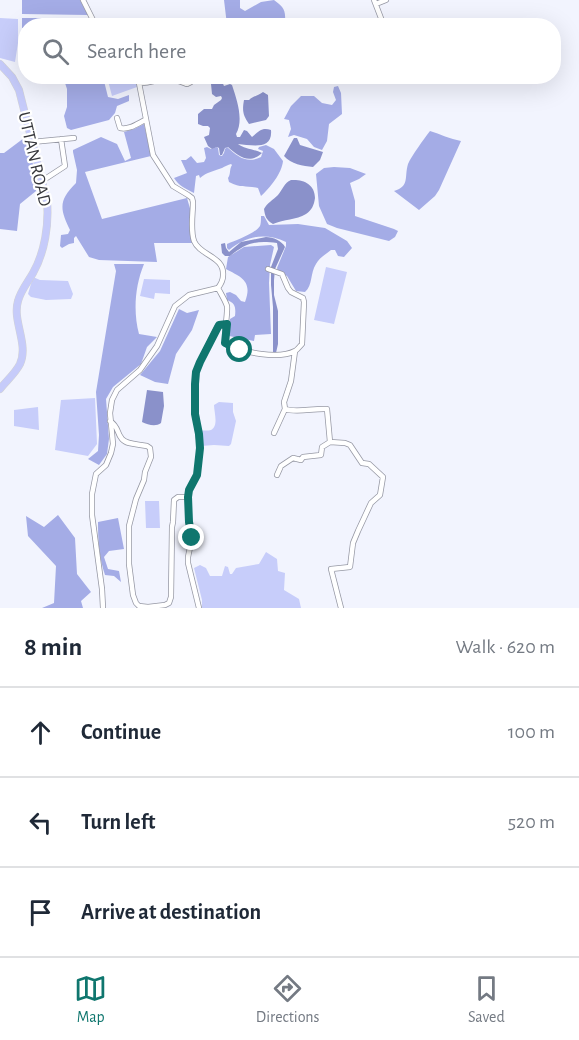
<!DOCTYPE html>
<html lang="en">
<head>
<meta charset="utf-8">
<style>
  :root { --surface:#fff; --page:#f6f6f7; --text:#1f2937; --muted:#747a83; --line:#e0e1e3; --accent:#0f766e }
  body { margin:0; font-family:"Alegreya Sans",sans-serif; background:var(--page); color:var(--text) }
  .stop { position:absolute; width:18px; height:18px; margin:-14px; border:4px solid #0f766e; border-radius:50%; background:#fff }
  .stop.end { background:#0f766e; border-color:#fff; box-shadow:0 2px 6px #0008 }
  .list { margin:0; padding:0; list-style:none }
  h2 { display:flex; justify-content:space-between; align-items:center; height:78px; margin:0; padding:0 24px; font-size:26px }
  h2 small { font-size:20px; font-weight:400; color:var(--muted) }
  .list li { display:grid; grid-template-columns:39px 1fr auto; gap:18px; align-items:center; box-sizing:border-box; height:90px; padding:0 24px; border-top:2px solid var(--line) }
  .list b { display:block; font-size:22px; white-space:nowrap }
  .list em { font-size:20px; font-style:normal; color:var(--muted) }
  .icon { flex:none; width:33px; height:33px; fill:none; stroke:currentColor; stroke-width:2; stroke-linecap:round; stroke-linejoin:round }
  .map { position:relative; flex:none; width:579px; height:608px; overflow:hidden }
  .search { position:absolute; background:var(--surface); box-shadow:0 6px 24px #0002; left:18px; right:18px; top:18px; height:66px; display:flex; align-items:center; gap:15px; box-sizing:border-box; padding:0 21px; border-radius:24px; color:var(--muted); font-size:22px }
  .sheet { height:348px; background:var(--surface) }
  nav { display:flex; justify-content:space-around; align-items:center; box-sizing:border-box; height:84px; border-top:2px solid var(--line); background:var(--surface); font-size:16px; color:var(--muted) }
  nav a { display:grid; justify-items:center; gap:3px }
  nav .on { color:var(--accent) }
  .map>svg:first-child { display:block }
  .green { fill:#c7cdfa }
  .forest { fill:#a4ace6 }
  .water { fill:#8a91ca }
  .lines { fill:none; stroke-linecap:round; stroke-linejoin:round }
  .minor-casing { stroke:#9698a4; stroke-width:6 }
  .major-casing { stroke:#d3d3d4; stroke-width:8 }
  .minor { stroke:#fff; stroke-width:4.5 }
  .major { stroke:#c6cbfa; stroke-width:7 }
  .route { stroke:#0f766e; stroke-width:8 }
  .labels { text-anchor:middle; stroke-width:4.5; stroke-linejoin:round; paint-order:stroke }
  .street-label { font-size:18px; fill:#36373c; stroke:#fff }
</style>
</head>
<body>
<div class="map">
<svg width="579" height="608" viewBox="0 0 579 608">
  <rect width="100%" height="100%" fill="#f2f4fe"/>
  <path class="green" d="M0,18L18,19V43L15,62L0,58Z
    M107,77H134L137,87L112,96Z
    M326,267L347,272L334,324L314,320Z
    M33,277L40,280L68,281L73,294L71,299L46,300L31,297L28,294Z
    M144,279L170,280V294L155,293L154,299L140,296Z
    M95,398L97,444L88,456L55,450L61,400Z
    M219,402L233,403V412L236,421L231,444L229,446L214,445L201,446L200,431C204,430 208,431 211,430C219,426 214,412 214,405Z
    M38,407L39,430L14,426V410Z
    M145,501H159L160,528H146Z
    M266,552L277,559L278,571L285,573L284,590L299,599L301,608H202V600L194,568L200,565L206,568L210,576H222L225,566L228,567L230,574H232L236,568L259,564Z"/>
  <path class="forest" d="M22,0H80L88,15L22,14Z
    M224,0H240V8L245,11L261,2L274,0C282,6 286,9 285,20L300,24L303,25H227Z
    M22,18H81L71,23V25L26,26L25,28H22Z
    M63,77H103L108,97L118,99L129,95V101L117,106L115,113L109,120L71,130L67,128L64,116L67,107V89Z
    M338,86L341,93L342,114L329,124L327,141L322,150L314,147L307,139L294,135L288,137L291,129L289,120L284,119L291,106L301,96H314L322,103L332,105L336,100L333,92L334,87Z
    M144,124L151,156L85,172L102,219L187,198L191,212L193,243H154L157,262L99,260L89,257L76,236L74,238V243L69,244L62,248L60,246L61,235L68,234L70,230C60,209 58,201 76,183L77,170L73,152V150L101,137L117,144L125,161L131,158L124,132L134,129Z
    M430,131C440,134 450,139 461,141L439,190L435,196L419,210L394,191C410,186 404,177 408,164C412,155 424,139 430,131Z
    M24,138L33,164L36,191L20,204L17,231L0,229V153H4Z
    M266,145L274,149L283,161C282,173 270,188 261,196L258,188C245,185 242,189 229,182L228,178C231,174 229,170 232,165L231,164C228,165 225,166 222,168C214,171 207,172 200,178L199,175L196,176L194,193C186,189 179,186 174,178L187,173L181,160H186L191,156L197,163L204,162L206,158L204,148L207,147L211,149L217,147L218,148L219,155L222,156L224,153L225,149L227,147C238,157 247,164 261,157L263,151L258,149L259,147Z
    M334,167L350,168L366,174L359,179L350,183L355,201V216L394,229L398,231L395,237L389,241L337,228L327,224L319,206L316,174L324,168Z
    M261,216H264L269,225L298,224L325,228L347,241L352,248L344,257L338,256L335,250H331C326,254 319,258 316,264C310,273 313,285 305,292L296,291L287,276L278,271L277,268L286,246V242C265,232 246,236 229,250L227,248V244C235,241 256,233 260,226C261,224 261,219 261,216Z
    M271,245L274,247L270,265L269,283L271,334L255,335L254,341L229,336L230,319L235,316C236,307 235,303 227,300L226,293L230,292L236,295L241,301L245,302C253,281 241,277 226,269L228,257L244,247Z
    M114,264H144C135,286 133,311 139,334L157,337L147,347L141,364L113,387L106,399L109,439L107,454L99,465L88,459L98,451L99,435L96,392L116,271Z
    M179,309L187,313L199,310L192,330L176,354L168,384L155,382L140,375L160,351Z
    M58,515L75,538L77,574L91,592L81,601L83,608H42L54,603L56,566L28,536L26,516L44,527Z
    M118,518L124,549L109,551L104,557L108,569L119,571L121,582L114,576L105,575C99,557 98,540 98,522Z"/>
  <path class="water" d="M212,77H220L224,86L230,84L232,85C237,100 244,120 236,134L237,137H240L244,130L247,131L252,137C259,131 262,127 271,130C273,151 251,145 238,144C244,149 254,149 262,153C249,165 238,156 228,147L225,148L222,155H220L219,148L217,147L212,149L208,146L204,137L209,135L210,128L208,126H203L198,124V114L204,109H212L214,105L221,100L222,98L221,96L216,97L212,94L211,84Z
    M263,92L268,95L269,116L266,120L249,124C243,115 242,111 244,100H249C253,96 258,96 263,92Z
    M294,138H297L300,145L323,152L320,160L313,167C303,166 291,164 284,156Z
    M291,180C303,179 315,184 315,198C314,205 312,210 306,214C296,220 284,219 273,224C266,220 265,216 264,209C267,203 273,200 278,195C283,189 284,183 291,180Z
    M266,237C273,237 282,241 285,247L275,269L274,280V295L278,311V344L276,353L273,352V307L271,285V267L278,249L277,243C256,240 246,243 230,256H225L222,253L221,244L225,243L226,248L229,252L241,242Z
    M147,390L163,392L164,406L161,423C156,427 148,425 142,422Z"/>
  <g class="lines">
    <defs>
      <path id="minor" d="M83,0L96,26
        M374,0L384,26
        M376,4L386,0
        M117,118L120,128C129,130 137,124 145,120
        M32,142L74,138
        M42,181L65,166L61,139
        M218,288C221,294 225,300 227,306C228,318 222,337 227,345C244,352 278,360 295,351C297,350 301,345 302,344L304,302L303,298L291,292L288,288L282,274L268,269
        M295,351L291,381L284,402L285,409C297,413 313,408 327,409L330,442L345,443L350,445L362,463L369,464L383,477L380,495L371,503L358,531L353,543L350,567L331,569L341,608
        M110,421C119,427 116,432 122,439C127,445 139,444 147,446L150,448L151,457L145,472L144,480L136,499L129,526V564L133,595L136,603L139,606L148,607L165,605L169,603L171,597L172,527L173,522L174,500L178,497H188
        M274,433L285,409
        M277,475L281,466L293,458L301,460L303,457L321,455L322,447L330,442
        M103,608L102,589L92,515V494L96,474L106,465L111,453L113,444L110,413L112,400L117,390L140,370L157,346L175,306L189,295L218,288C221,284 223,281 223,276C225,256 200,256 194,241C190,229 193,214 193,202L192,198L188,195L173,186L153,155L139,83C149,84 154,80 163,79C172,78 179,81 187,84L191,82V76
        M199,608L188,563V557L192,538L189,522L188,497L189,490L197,475L200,448L194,400L195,384L196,372L200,362L217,327L219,325L227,324"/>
      <path id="major" d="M0,64L12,77L19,90L47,201C49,224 45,252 33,273C28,282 21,290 18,301C12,321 29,344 20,364C15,374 6,381 0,389"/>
    </defs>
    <use href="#minor" class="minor-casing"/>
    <use href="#major" class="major-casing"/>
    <use href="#minor" class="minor"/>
    <use href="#major" class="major"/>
  </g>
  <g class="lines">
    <path class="route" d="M192,538L189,522L188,497L189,490L197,475L200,448L199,434L195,414V384L196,372L200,362L219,325L227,324L225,343L240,350"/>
  </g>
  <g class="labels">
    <g class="street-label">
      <text transform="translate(35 159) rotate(77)" y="6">UTTAN ROAD</text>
    </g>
  </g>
</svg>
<div class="stop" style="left:240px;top:350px"></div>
<div class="stop end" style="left:192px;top:538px"></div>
<div class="search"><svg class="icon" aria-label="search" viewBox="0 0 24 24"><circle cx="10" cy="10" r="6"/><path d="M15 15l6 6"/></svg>Search here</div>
</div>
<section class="sheet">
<h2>8 min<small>Walk · 620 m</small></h2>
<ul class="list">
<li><svg class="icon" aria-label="ahead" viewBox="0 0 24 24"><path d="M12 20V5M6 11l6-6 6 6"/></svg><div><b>Continue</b></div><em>100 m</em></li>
<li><svg class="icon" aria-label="left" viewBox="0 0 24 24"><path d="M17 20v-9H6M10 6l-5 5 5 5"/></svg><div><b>Turn left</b></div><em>520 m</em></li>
<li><svg class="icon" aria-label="arrive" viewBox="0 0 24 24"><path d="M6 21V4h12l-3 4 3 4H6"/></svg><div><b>Arrive at destination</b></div></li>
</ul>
</section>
<nav>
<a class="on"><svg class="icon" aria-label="map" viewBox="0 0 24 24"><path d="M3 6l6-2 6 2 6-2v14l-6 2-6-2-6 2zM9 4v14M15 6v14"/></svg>Map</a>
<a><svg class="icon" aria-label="directions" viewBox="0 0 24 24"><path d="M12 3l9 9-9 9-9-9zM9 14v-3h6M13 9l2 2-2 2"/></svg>Directions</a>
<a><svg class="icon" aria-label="saved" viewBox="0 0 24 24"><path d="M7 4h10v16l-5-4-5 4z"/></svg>Saved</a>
</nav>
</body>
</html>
